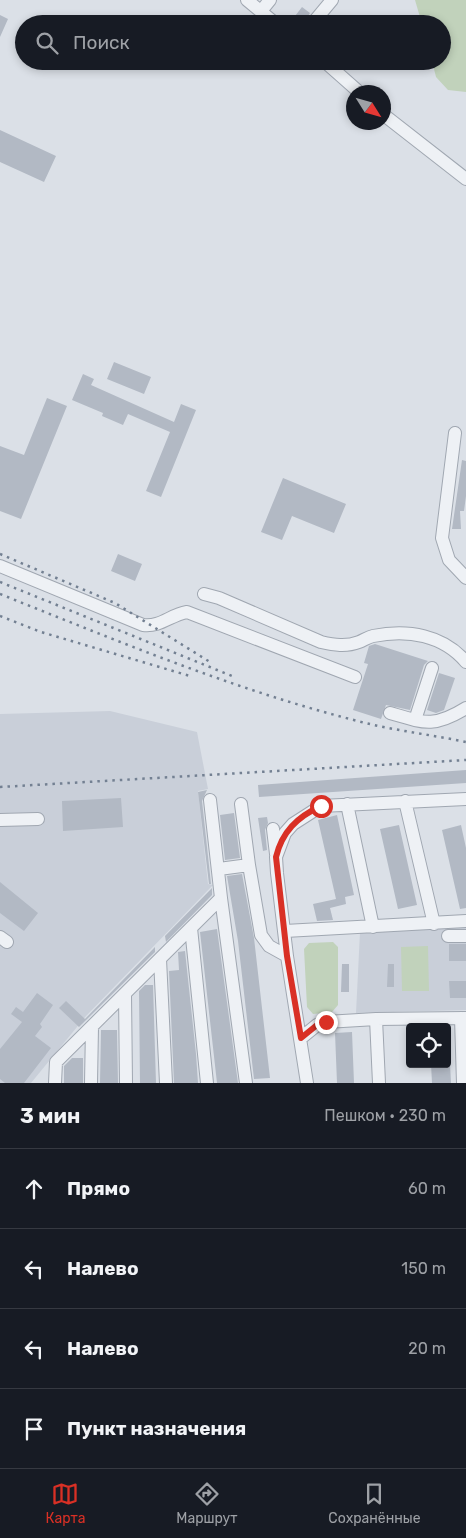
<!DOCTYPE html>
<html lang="ru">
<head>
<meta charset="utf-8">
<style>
  :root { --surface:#171b24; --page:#242831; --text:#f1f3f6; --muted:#9ea1a6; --line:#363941; --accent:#d93025 }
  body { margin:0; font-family:Rubik,sans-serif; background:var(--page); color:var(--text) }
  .controls { position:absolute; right:15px; bottom:15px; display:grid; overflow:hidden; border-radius:5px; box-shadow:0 2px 8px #0003 }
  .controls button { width:45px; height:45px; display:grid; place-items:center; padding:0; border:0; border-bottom:1px solid var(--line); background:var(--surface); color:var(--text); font:25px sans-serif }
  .compass { position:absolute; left:346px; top:85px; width:45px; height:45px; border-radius:50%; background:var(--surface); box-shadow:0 2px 8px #0003; rotate:127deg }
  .stop { position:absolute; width:15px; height:15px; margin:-11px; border:4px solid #d93025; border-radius:50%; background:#fff }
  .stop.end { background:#d93025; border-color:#fff; box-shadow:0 1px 5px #0008 }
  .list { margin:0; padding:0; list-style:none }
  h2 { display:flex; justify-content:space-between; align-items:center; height:65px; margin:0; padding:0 20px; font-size:21px }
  h2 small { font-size:16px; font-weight:400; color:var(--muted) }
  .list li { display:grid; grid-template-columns:32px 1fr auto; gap:15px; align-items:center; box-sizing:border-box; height:80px; padding:0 20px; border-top:1px solid var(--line) }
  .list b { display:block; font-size:19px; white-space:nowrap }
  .list em { font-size:16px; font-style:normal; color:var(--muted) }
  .icon { flex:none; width:28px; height:28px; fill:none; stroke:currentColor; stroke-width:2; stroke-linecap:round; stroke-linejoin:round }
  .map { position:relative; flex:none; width:466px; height:1083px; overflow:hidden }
  .search { position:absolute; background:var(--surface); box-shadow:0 2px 8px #0003; left:15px; right:15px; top:15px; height:55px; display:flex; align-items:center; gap:12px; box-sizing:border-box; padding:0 18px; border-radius:28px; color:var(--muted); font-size:19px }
  .sheet { height:385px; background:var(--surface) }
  nav { display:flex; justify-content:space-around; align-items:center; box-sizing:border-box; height:70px; border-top:1px solid var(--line); background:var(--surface); font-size:14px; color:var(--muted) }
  nav a { display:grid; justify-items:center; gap:2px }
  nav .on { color:var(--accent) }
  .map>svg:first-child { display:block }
  .built { fill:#c9cfd9 }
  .green { fill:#c1d2bb }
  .building { fill:#b2b9c4 }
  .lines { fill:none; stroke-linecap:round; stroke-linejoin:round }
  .minor-casing { stroke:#a0a7b1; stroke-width:14 }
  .minor { stroke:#eef1f5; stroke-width:12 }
  .rail { stroke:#738092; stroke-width:2.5; stroke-dasharray:2.5 5; stroke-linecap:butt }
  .route { stroke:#d93025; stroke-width:6 }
</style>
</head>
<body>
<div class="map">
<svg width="466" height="1083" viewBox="0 0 466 1083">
  <rect width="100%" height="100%" fill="#dbe0e7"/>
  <path class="built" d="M110,711L197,732L208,789L198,791L208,884L213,885L86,1016L31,1083H0V714Z
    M466,925V1010L356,1013L360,932Z"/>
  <path class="green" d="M415,0H466V92L448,90L436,77L432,61H442V24H422Z
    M333,942L338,947V1005L332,1012L313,1014L307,1007L304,949L309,943Z
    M428,946L429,991H402L401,947Z"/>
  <path class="building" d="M302,7L310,13L303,24H296L292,20Z
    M0,15L8,19L0,37Z
    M0,130L56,156L44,182L0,162Z
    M114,362L151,377L144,394L107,379Z
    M83,374L94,379L91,385L174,422L181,404L196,410L161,497L146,491L170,432L128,414L123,425L102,416L103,413L72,400Z
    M47,398L67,406L21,519L0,511V446L24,455Z
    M462,460L466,461V496L464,511H460L461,529H452Z
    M283,478L346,504L334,533L292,516L282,540L261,532Z
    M118,554L142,564L135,581L111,571Z
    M375,644L428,661L424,665L410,710L386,705L381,719L353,710L368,664L364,663L369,646Z
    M439,673L455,678L444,710L436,713L427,710Z
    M466,770V783L259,797L258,785Z
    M207,790L202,801L211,884H209L198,792Z
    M121,798L123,827L63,831L62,801Z
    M234,813L240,858L225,860L220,815Z
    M337,815L354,895L345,897L346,904L330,908L333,920L317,921L313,904L336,899L318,820Z
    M267,817L268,823L265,830L267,850L263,851L258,818Z
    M399,825L417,905L398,909L380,829Z
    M461,825L466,848V908L460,909L442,830Z
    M242,874L254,938L270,1078L254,1079L238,941L227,876Z
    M0,882L38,913L24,931L0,913Z
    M212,888V895L166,942L165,936Z
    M217,929L238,1083H217L200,932Z
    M449,944H466V961H449Z
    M155,947V952L79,1027L59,1008L66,1001L85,1019Z
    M185,951L196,1054L198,1083H174L169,971L179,970L178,952Z
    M342,964H349V992H341Z
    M388,964H394V987H387Z
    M449,981H466V998H450Z
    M145,985H153L156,1083H140L139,991Z
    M37,993L53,1005L40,1024L42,1027L35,1036L51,1048L24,1083H5L0,1079V1049L22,1022L11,1014L16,1007L23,1012Z
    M101,1030H117L118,1083H100Z
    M352,1032L354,1083H337L335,1033Z
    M72,1058H83V1083H64V1066Z
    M431,1064H450L451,1083H432Z"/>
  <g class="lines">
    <defs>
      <path id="minor" d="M247,0L276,24
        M261,11L270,0
        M312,24L332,0
        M324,61L359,92
        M384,115L466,179
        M455,433L442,538L449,560L466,578
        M0,566L143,625C161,627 170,615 187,612L355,677
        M204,594L219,598L321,642C334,645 346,647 359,642C364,640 368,637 373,636C408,629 443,635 466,662
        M390,713C424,723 434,728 466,708
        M415,720L432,668
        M405,801L434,924
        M241,804L249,865L261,935L269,946L287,956
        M347,804L373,927
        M0,820L38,819
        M273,829L276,854
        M219,869L249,865
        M221,898L246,1083
        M191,928L207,1083
        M285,931L466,921
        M448,936H466
        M0,937L7,942
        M160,959L166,1083
        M125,994L126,1083
        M461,1018L463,1083
        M376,1019L379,1083
        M301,1038L317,1025L326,1022L376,1019L466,1018
        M55,1083L56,1062L221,898L210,800
        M91,1083L92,1027
        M307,1083L287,956L277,873L276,857L285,833L293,824L321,806L466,799"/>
    </defs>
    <use href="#minor" class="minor-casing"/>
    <use href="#minor" class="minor"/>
    <path class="rail" d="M0,554L115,603L210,662
      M0,582L232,676
      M0,594C115,640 230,688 350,719C389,730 428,734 466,742
      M0,616L41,632L190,676
      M0,787L466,760"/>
  </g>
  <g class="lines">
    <path class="route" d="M321,806C297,817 282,832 276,857L287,956L301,1038L317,1025L326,1022"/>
  </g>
</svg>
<div class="controls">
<button><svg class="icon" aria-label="locate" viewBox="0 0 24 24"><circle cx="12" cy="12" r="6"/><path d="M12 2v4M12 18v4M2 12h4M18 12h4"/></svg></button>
</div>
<svg class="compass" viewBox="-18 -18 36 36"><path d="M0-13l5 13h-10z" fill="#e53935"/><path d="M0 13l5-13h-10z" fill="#9ea1a6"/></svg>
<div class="stop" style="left:321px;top:806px"></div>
<div class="stop end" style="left:326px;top:1022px"></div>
<div class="search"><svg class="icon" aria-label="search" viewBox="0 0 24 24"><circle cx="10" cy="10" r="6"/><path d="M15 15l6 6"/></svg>Поиск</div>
</div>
<section class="sheet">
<h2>3 мин<small>Пешком · 230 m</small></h2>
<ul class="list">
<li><svg class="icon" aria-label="ahead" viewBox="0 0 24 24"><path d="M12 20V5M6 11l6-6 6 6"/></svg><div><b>Прямо</b></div><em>60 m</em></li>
<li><svg class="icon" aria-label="left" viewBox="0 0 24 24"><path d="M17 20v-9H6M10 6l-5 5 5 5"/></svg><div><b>Налево</b></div><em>150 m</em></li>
<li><svg class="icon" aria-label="left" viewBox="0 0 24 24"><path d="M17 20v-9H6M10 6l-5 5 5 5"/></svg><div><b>Налево</b></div><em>20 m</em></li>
<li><svg class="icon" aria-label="arrive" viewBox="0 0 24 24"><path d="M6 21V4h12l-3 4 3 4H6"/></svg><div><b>Пункт назначения</b></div></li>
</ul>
</section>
<nav>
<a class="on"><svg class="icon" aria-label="map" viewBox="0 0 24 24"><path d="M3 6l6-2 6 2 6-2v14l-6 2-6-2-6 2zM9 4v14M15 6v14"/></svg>Карта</a>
<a><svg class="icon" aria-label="directions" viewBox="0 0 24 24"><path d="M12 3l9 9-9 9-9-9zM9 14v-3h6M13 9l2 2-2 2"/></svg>Маршрут</a>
<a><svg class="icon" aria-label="saved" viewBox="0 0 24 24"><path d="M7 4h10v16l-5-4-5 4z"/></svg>Сохранённые</a>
</nav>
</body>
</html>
